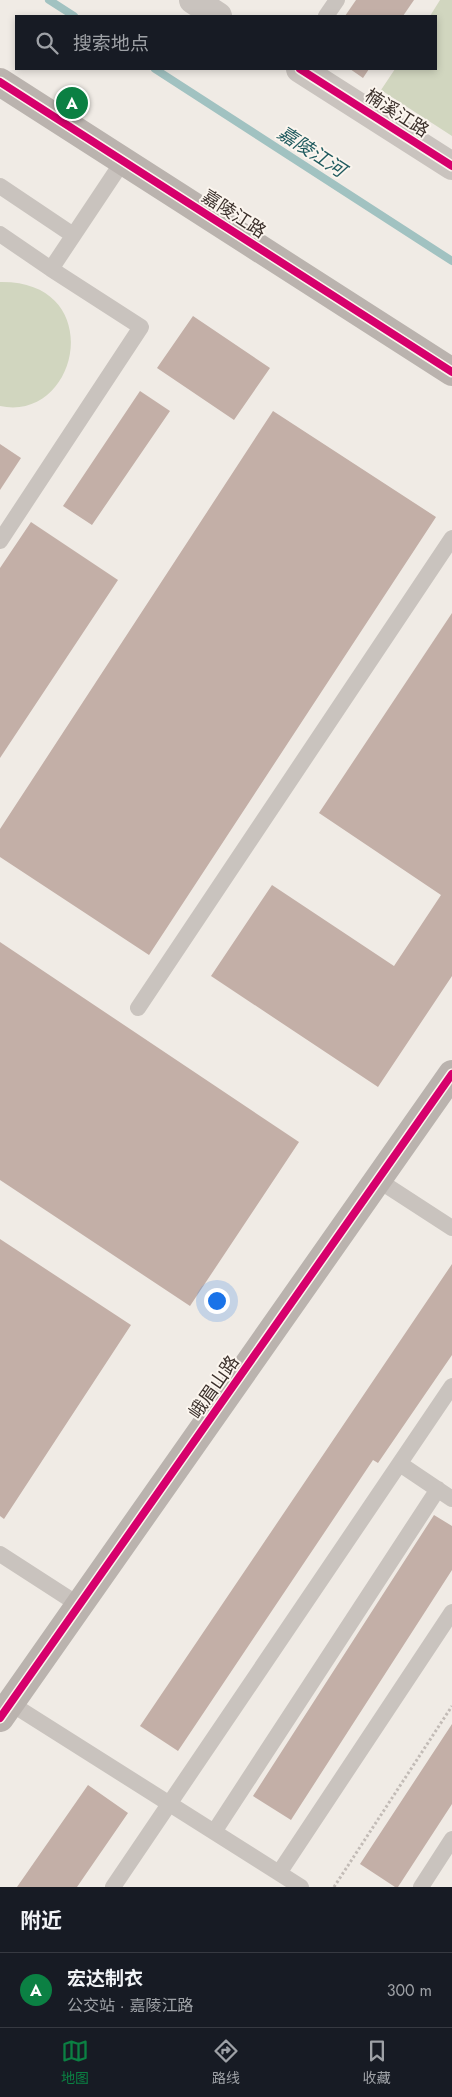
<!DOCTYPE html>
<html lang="zh">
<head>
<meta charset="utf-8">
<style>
  :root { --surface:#171b24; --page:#20242c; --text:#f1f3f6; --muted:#9ea1a6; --line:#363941; --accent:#0b8043 }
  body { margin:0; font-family:Jost,"Noto Sans SC",sans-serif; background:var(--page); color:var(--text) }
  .you { position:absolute; left:216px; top:1300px; width:18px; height:18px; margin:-12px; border:4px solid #fff; border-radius:50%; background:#1a73e8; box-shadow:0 0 0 8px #1a73e833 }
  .badge { display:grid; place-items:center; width:32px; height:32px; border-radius:50%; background:var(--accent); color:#fff; font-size:16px; font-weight:700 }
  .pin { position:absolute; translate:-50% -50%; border:2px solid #fff; box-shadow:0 1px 5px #0006 }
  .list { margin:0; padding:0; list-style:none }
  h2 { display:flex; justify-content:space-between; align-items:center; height:65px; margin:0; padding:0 20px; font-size:21px }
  h2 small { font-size:16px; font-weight:400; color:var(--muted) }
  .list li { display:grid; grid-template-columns:32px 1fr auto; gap:15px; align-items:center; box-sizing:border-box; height:75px; padding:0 20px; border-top:1px solid var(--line) }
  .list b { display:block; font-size:19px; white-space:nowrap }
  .list p { margin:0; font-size:16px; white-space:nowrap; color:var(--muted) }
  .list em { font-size:16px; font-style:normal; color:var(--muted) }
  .icon { flex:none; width:28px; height:28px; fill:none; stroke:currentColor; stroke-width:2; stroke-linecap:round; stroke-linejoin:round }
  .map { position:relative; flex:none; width:452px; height:1887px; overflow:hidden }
  .search { position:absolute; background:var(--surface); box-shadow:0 2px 8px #0003; left:15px; right:15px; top:15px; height:55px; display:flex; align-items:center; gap:12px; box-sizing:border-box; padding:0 18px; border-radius:0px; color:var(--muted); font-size:19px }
  .sheet { height:140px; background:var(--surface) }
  nav { display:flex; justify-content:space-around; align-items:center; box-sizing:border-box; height:70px; border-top:1px solid var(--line); background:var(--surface); font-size:14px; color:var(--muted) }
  nav a { display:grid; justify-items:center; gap:2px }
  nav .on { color:var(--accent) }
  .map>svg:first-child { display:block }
  .green { fill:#d1d6bf }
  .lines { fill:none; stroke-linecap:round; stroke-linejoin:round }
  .stream { stroke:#a1c2c1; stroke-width:8 }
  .building { fill:#c3afa7 }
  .path { stroke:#c2bbb6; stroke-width:3; stroke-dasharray:2.5 2.5; stroke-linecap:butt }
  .lane { stroke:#c9c3be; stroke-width:16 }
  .street { stroke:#c9c3be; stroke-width:28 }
  .secondary { stroke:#bab3ae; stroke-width:28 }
  .cycleway-casing { stroke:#fbf5ee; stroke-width:11 }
  .cycleway { stroke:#d6006c; stroke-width:8 }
  .labels { text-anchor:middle; stroke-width:4; stroke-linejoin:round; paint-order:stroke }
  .street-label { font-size:18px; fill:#3b302b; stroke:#fbf5ee }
  .water-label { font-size:19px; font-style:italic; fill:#1f5a5e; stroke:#fbf5ee }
</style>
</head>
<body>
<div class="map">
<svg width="452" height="1887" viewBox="0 0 452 1887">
  <rect width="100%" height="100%" fill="#f0ebe5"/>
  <path class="green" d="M440,0H452V136L381,90L395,69H436V16H430Z
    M0,282C108,280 80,423 0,406Z"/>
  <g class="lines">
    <path class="stream" d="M49,0L74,16
      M155,69L452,261"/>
  </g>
  <path class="building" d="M356,0H414L403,16H345Z
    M350,69H369L363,78Z
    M193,316L270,368L234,420L157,368Z
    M140,391L170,411L92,525L63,506Z
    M273,411L436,517L149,955L0,857V829Z
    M0,444L21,458L0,490Z
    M31,522L118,580L0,758V568Z
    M452,613V976L378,1087L211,976L272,885L394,966L441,895L319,813Z
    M0,942L299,1142L190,1306L0,1180Z
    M0,1239L131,1325L4,1519L0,1516Z
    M452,1264V1355L378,1463L373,1460L178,1751L140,1726Z
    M434,1515L452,1526V1570L291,1820L253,1796Z
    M452,1724V1804L398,1887H395L360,1864Z
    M88,1785L128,1813L77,1887H17Z"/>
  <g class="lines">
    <path class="path" d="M334,1887L452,1706"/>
    <path class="lane" d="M326,16L337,0
      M0,186L73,235
      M0,234L51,269
      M0,541L141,327L51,269L123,161
      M138,1008L452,538
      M378,1180L452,1228
      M400,1464L452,1499
      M0,1554L79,1605
      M10,1703L301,1887
      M214,1832L438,1489
      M279,1873L452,1612
      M113,1887L452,1386
      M421,1887L452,1839"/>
    <path class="street" d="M193,0L218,16
      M300,69L452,166"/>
    <path class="secondary" d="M0,82L452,372
      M0,1718L452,1074"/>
    <defs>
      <path id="cycleway" d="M300,69L452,166
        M0,82L452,372
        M0,1718L452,1074"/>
    </defs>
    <use href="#cycleway" class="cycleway-casing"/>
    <use href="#cycleway" class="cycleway"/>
  </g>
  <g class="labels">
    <g class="street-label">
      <text transform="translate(397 113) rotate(33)" y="6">楠溪江路</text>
      <text transform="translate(234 214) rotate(33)" y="6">嘉陵江路</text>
      <text transform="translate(214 1387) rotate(-55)" y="6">峨眉山路</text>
    </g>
    <g class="water-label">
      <text transform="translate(312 151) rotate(33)" y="7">嘉陵江河</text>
    </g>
  </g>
</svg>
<div class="you"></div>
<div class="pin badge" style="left:72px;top:103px">A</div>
<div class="search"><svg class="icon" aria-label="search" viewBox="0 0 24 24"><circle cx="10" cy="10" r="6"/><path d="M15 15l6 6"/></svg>搜索地点</div>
</div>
<section class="sheet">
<h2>附近<small></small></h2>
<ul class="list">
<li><span class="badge">A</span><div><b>宏达制衣</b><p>公交站 · 嘉陵江路</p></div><em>300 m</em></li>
</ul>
</section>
<nav>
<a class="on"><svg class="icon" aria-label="map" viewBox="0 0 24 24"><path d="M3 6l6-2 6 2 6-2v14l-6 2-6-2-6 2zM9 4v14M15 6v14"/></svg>地图</a>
<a><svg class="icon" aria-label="directions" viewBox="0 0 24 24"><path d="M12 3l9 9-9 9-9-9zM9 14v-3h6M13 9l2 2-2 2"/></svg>路线</a>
<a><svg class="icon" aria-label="saved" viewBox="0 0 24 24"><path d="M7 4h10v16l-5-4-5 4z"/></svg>收藏</a>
</nav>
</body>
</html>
